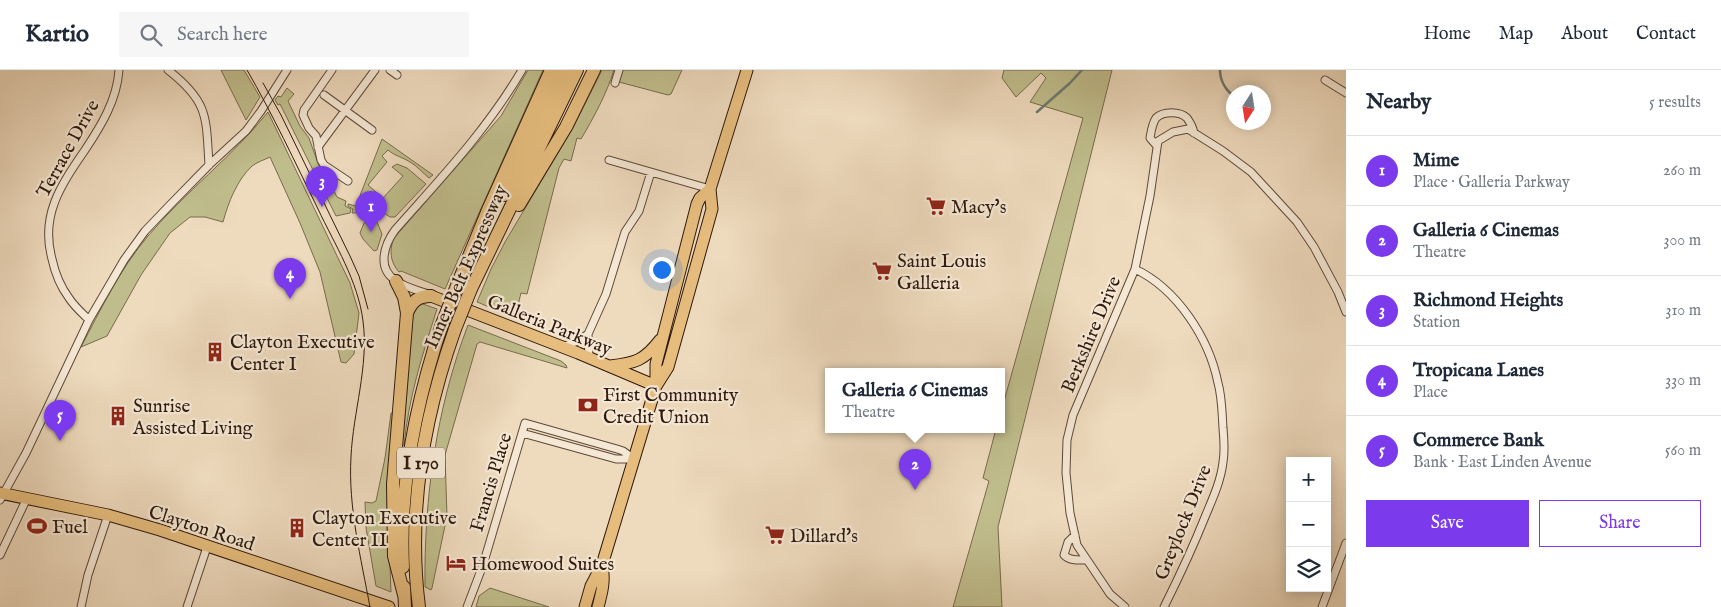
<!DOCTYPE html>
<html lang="en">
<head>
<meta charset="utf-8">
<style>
  :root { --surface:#fff; --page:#f6f6f7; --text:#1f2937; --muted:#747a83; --line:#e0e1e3; --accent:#7c3aed }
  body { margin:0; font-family:"IM FELL English",serif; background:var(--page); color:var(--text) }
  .controls { position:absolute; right:15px; bottom:15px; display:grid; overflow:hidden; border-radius:0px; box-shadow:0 2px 12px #0003 }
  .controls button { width:45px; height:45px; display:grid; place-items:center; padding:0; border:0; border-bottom:1px solid var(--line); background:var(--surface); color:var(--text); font:25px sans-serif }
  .compass { position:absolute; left:1226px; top:15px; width:45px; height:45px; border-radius:50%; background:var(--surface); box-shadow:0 2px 12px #0003; rotate:192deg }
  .you { position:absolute; left:661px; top:199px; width:18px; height:18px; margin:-12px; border:4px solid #fff; border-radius:50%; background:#1a73e8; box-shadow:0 0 0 8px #1a73e833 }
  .badge { display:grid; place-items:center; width:32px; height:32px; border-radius:50%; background:var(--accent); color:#fff; font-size:16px; font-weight:700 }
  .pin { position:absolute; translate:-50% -41px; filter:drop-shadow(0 1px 2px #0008) }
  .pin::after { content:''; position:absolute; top:26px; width:18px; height:15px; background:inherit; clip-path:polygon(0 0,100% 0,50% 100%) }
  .popup { position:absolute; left:825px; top:298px; width:180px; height:65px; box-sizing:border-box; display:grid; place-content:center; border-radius:0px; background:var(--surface); filter:drop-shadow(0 1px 4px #0005); font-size:16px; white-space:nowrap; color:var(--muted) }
  .popup b { font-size:19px; color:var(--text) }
  .popup::after { content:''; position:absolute; left:50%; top:100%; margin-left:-10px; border:10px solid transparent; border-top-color:var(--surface) }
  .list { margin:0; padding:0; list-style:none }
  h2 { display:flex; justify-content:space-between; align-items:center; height:65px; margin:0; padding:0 20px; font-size:21px }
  h2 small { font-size:16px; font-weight:400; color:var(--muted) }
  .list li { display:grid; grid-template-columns:32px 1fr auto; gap:15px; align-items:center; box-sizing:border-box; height:70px; padding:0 20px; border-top:1px solid var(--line) }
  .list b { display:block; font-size:19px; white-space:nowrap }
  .list p { margin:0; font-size:16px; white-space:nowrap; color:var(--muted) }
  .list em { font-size:16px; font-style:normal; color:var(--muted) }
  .actions { display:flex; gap:10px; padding:15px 20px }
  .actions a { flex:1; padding:11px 0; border:1px solid var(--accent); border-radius:0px; text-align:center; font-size:18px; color:var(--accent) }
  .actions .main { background:var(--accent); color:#fff }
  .icon { flex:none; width:28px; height:28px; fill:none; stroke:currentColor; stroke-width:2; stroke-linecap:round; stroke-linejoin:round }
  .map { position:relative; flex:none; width:1346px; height:537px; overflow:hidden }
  header { display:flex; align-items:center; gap:30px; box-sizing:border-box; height:70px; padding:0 25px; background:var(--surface); border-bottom:1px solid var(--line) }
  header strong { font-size:24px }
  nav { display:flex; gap:28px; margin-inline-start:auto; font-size:18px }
  .search { width:350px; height:45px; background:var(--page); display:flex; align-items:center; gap:12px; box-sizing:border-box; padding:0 18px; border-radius:0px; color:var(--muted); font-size:19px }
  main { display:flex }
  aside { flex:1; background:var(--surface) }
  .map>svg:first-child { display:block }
  .green { fill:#c0bd8c; stroke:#786b4c }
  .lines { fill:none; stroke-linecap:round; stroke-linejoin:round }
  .stream { stroke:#6f7a72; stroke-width:2.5 }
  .street-casing { stroke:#5f4939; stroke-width:9 }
  .primary-casing { stroke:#2f190d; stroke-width:13 }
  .highway-casing { stroke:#2f190d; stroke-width:14 }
  .street { stroke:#f4e7d4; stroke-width:7 }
  .primary { stroke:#e7bd7e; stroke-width:11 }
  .highway { stroke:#e7bd7e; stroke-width:12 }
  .tram { stroke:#2f190d; stroke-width:1 }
  .highway-bridge-casing { stroke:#2f190d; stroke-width:14; stroke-linecap:butt }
  .highway-bridge { stroke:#e7bd7e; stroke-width:12 }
  .labels { text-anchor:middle; stroke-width:4.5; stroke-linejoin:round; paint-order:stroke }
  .shield { fill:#f4e7d4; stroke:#6a5749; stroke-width:1 }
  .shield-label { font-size:18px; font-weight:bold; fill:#2f190d }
  .street-label { font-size:19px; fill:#2f190d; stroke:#f4e7d4 }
  .poi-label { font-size:19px; fill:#2f190d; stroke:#f4e7d4; text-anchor:start }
</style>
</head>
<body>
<header>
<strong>Kartio</strong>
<div class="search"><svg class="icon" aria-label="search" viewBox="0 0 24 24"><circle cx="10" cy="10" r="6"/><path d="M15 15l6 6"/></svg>Search here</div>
<nav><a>Home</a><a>Map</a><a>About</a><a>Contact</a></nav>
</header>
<main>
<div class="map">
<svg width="1346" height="537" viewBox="0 0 1346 537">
  <rect width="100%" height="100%" fill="#eedabd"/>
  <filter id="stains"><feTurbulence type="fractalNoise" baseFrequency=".004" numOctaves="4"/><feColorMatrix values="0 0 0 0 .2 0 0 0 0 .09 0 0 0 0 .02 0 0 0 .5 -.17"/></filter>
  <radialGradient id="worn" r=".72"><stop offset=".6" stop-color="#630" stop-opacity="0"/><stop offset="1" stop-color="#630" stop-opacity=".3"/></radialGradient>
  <path class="green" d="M221,0H244L260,27L246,50Z
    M528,0H543L445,219L401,201L399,202C390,192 389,180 394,168L501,46Z
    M602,0H614C606,25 594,47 581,69L577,68L571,91L564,89L559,98L527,224L521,223L519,231V240C509,249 488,236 477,232L491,199L505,172L573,58Z
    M623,0H682L671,24L668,25L619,12Z
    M1004,0H1112L998,457L1002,537H953L989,411L983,408L996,359H1001V342L1083,48L1030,32L1046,8L1041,3L1016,27L1002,8Z
    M287,18L294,24L288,31L300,56L309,68L320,99L330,107L334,121L337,127L346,131L345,136L351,139L350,143L336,146L280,34L278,35L275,30L278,26L281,27Z
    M268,42L350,213L359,243L354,284L346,293L341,292L320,202L300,153L270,87C264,90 257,92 252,96C237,110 228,133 223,152L205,147H190L170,163L141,205L107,266L81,277C101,239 120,199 148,166C185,122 232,87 268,42Z
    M382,69L433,105L429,108C423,103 417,96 410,92C402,87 395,86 388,80L382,86L387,92L368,115L383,128L403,106L392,97L397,94L407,98L426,114L395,147H390C368,132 372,143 352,143L353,139L348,136V134L356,136Z
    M373,151L377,152L382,164L377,180L374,181L363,169L360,163L364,153Z
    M420,233L437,239C422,286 409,326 404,375H401L413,242Z
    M468,255L561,291L566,295L567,298L480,272L477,274L445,385L447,446L432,518L431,520L425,517C424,428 436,339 468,255Z
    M391,343H393L388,446L391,522L376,516L366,458L365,432L372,433L376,431L385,388Z
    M490,518L549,537H476L479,526Z"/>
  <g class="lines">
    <path class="stream" d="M1220,0C1220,10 1225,20 1234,26
      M1037,42L1070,13L1082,0"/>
    <defs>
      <path id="street" d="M168,0C209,32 206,47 209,95
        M332,0L304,40L303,45L309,58L316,66L321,90L324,95L348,111
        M390,0L397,5
        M1325,10L1346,23
        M615,13L619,0
        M324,25L372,60
        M1157,76L1150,68C1151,62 1152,54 1156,48C1163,41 1180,41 1187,48C1190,52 1193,58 1194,63
        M318,77L375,0
        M609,90L710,119
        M1135,199C1177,219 1209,268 1218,313C1222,327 1222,343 1223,358C1224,369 1225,381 1223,392C1221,411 1212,430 1205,447C1193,477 1179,507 1164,537
        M428,224C417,220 404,217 395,210C377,198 384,175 395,160C440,109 487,60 522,0
        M89,250C82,243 74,236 69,228C60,216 55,203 52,189C40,145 61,115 85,80C101,56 117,30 119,0
        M562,277L578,271L588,264
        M589,288L588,264L606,224L625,162L639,141L651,102
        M522,363L616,389H634
        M0,430L26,383L89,250L124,190L145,161L167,138L209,95L246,61L261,41L287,0
        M1075,465L1068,472L1064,485C1070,491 1078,490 1087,490
        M0,485L27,428
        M81,537L88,505L108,445
        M187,537L207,477
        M467,537L483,495L525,353L617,379L623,381L634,389
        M1125,537L1110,524L1077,475L1070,443L1066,403L1067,370L1073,345L1135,199L1150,126L1158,71L1173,62L1188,59L1223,81L1251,102L1297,152L1314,177L1338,222L1346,242
        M1322,537L1346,473"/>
      <path id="primary" d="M431,226L578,283L656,316
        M610,296C635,293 644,291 660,270
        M656,316V294L697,134L700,128L710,119
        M0,423L108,445L160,460L389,537
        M585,537L591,516L602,495L656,316L668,297L712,139L710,119L747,0
        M598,537C602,522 605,511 602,495"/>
      <path id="highway" d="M504,125L564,0
        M519,135L566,57L594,0
        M396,211L404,227L407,243L393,414L394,486L404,525
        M458,213L488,140L551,0
        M471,219L577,0
        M407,243C412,231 418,226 431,226
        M403,497C399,415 416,332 442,254
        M404,517L405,537
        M419,537C407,442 423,349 455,259"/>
    </defs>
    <use href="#street" class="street-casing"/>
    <use href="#primary" class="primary-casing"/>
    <use href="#highway" class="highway-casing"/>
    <use href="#street" class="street"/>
    <use href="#primary" class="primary"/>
    <use href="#highway" class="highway"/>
    <path class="tram" d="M247,0C273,45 295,92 318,139C335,175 358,211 363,251C369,296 353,342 351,387C348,437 361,488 370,537
      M263,13L281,45L350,186L359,206L368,239"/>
    <defs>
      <path id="highway-bridge" d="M442,254L458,213
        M455,259L471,219"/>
    </defs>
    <use href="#highway-bridge" class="highway-bridge-casing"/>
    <use href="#highway-bridge" class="highway-bridge"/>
  </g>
  <defs>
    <symbol id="supermarket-bare" viewBox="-9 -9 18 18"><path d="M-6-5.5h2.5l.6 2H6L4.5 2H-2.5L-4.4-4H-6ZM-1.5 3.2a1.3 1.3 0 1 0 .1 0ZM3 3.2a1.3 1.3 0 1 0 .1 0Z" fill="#8f2418" stroke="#f4e7d4" stroke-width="2.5" paint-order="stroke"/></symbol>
    <symbol id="building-bare" viewBox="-9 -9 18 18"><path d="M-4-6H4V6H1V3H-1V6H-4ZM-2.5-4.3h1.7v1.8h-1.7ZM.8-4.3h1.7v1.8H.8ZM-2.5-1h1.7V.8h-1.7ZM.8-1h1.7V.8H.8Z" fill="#8f2418" stroke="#f4e7d4" stroke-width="2.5" paint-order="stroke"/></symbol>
    <symbol id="bank-bare" viewBox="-9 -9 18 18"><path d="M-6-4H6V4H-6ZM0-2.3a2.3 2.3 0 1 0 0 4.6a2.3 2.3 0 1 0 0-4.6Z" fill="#8f2418" stroke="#f4e7d4" stroke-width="2.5" paint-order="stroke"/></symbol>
    <symbol id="stadium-bare" viewBox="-9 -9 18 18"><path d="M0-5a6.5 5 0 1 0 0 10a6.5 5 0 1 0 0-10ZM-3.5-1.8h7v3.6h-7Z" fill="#8f2418" stroke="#f4e7d4" stroke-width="2.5" paint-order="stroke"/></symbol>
    <symbol id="hotel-bare" viewBox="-9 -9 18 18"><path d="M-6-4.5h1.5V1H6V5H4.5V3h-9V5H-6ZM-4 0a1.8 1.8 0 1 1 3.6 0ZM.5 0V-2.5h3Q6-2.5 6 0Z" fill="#8f2418" stroke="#f4e7d4" stroke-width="2.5" paint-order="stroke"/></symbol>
  </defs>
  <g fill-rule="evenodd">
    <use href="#supermarket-bare" x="922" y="122" width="28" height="28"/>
    <use href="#supermarket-bare" x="868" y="187" width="28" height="28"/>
    <use href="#building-bare" x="201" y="268" width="28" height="28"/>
    <use href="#bank-bare" x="574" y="321" width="28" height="28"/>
    <use href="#building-bare" x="104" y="332" width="28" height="28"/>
    <use href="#stadium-bare" x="23" y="442" width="28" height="28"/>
    <use href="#building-bare" x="283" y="444" width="28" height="28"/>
    <use href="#supermarket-bare" x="761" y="451" width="28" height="28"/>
    <use href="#hotel-bare" x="442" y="479" width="28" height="28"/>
  </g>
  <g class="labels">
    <rect class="shield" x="397" y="377.5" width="48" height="31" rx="4"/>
    <g class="shield-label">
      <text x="421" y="399">I 170</text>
    </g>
    <g class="street-label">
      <text transform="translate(67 78) rotate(-61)" y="7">Terrace Drive</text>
      <text transform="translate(465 196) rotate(-66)" y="7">Inner Belt Expressway</text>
      <text transform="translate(550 254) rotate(22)" y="7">Galleria Parkway</text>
      <text transform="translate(1090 264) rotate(-67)" y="7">Berkshire Drive</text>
      <text transform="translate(490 412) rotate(-73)" y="7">Francis Place</text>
      <text transform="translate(1182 452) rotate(-68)" y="7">Greylock Drive</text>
      <text transform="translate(202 457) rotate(18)" y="7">Clayton Road</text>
    </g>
    <g class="poi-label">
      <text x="951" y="143">Macy's</text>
      <text x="897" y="197">Saint Louis<tspan x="897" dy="22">Galleria</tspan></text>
      <text x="230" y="278">Clayton Executive<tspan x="230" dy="22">Center I</tspan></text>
      <text x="603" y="331">First Community<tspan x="603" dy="22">Credit Union</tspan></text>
      <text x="133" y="342">Sunrise<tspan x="133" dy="22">Assisted Living</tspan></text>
      <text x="312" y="454">Clayton Executive<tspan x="312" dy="22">Center II</tspan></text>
      <text x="52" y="463">Fuel</text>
      <text x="790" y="472">Dillard's</text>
      <text x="471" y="500">Homewood Suites</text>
    </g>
  </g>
  <rect width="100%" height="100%" filter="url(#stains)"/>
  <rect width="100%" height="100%" fill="url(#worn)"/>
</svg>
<div class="controls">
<button>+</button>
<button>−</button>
<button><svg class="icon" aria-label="layers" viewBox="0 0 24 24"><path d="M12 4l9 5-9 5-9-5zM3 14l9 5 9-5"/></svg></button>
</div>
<svg class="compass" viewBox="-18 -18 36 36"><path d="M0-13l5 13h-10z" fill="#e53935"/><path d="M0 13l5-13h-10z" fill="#747a83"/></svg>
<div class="you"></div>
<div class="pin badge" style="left:371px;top:162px">1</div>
<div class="pin badge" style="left:915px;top:420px">2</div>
<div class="popup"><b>Galleria 6 Cinemas</b>Theatre</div>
<div class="pin badge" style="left:322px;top:137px">3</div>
<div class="pin badge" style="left:290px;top:229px">4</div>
<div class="pin badge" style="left:60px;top:371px">5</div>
</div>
<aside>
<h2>Nearby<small>5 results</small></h2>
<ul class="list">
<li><span class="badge">1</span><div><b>Mime</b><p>Place · Galleria Parkway</p></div><em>260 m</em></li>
<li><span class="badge">2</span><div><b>Galleria 6 Cinemas</b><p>Theatre</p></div><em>300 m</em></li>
<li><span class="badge">3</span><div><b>Richmond Heights</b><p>Station</p></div><em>310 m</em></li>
<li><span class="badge">4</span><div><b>Tropicana Lanes</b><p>Place</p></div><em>330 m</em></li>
<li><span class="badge">5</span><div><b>Commerce Bank</b><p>Bank · East Linden Avenue</p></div><em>560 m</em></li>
</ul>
<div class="actions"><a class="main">Save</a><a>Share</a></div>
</aside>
</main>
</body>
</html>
